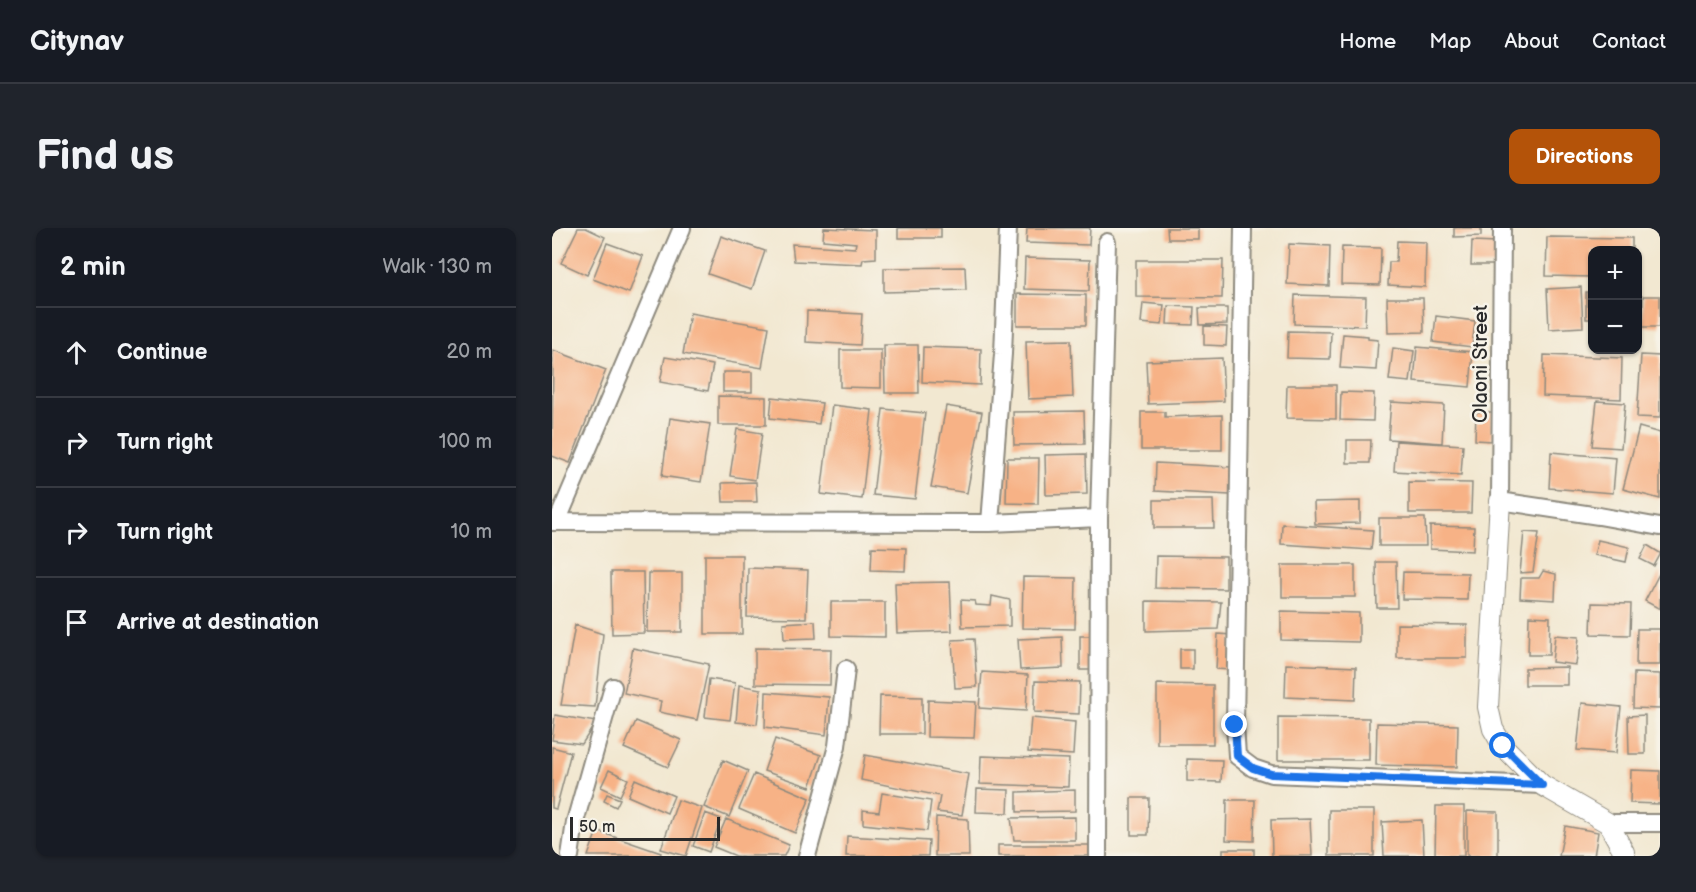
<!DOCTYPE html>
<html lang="en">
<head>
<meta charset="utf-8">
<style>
  :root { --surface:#171b24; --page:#20242c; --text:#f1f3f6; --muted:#9ea1a6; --line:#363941; --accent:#b45309 }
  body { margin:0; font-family:"Balsamiq Sans",sans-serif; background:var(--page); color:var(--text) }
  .controls { position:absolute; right:18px; top:18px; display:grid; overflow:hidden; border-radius:12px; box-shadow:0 2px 4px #0004 }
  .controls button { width:54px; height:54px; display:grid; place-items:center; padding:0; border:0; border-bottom:2px solid var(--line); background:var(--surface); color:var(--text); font:30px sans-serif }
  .scale { position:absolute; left:18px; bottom:15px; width:150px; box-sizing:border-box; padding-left:6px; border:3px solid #2b2b2b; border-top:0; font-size:16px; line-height:21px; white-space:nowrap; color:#2b2b2b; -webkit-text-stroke:4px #f7f3e8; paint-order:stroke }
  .stop { position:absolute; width:18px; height:18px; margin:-14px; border:4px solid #1a73e8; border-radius:50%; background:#fff }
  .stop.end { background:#1a73e8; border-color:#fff; box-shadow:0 2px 6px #0008 }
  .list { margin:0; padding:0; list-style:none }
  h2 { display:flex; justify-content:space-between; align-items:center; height:78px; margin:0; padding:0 24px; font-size:26px }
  h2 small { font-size:20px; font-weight:400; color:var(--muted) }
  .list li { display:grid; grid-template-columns:39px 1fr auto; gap:18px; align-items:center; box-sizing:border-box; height:90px; padding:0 24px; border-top:2px solid var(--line) }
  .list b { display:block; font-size:22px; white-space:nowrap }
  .list em { font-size:20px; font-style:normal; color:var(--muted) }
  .icon { flex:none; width:33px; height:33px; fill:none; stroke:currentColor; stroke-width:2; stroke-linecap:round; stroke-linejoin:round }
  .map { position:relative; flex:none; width:1108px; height:628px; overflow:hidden; border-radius:12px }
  header { display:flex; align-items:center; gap:36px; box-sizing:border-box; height:84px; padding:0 30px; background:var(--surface); border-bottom:2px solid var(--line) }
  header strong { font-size:28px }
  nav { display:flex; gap:33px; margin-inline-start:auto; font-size:21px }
  .intro { display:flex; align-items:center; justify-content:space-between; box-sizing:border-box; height:144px; padding:0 36px }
  h1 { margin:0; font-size:42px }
  .button { padding:15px 27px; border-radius:12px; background:var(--accent); color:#fff; font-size:21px; font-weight:700 }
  main { display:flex; gap:36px; padding:0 36px }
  aside { flex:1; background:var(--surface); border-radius:12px; box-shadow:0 2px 4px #0004 }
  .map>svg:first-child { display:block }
  .building { fill:#f7b286 }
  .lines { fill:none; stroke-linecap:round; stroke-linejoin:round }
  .minor-casing { stroke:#8e8a7e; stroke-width:20 }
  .tertiary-casing { stroke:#8e8a7e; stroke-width:22 }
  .minor { stroke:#fff; stroke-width:16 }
  .tertiary { stroke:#fff; stroke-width:20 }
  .route { stroke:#1a73e8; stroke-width:8 }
  .labels { text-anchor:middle; stroke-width:5; stroke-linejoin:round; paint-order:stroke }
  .street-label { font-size:20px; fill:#2b2b2b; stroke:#f7f3e8 }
</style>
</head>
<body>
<header>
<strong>Citynav</strong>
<nav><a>Home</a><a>Map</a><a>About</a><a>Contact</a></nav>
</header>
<div class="intro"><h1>Find us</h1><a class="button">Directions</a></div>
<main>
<aside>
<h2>2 min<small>Walk · 130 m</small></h2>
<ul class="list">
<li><svg class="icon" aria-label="ahead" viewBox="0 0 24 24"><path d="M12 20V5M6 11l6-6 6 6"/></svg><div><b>Continue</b></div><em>20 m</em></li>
<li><svg class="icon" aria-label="right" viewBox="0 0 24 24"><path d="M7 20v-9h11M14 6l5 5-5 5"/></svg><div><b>Turn right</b></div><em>100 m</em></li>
<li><svg class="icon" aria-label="right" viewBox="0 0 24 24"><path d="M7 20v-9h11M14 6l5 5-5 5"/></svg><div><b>Turn right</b></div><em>10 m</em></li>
<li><svg class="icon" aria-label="arrive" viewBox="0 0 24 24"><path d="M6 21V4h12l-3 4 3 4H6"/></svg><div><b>Arrive at destination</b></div></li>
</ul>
</aside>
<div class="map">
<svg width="1108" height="628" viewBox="0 0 1108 628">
  <rect width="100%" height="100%" fill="#f7f3e8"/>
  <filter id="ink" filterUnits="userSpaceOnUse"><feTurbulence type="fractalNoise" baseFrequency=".0167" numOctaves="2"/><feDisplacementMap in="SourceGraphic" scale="12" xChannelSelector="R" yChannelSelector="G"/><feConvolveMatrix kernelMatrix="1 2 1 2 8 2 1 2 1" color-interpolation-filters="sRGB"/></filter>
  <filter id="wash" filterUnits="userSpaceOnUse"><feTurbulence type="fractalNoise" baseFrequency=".008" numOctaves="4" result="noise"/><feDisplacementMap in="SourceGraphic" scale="24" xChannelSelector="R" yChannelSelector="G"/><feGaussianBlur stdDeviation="1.35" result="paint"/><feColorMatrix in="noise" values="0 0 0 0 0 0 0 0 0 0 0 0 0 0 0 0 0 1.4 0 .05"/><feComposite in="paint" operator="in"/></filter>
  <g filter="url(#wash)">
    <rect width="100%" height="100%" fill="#f2e8d1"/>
    <g id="blocks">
      <path class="building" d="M26,0H34L53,9L35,47L9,35Z
        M272,0L324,2V30L311,31L310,36L242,33L240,16L303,20L304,15L271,12Z
        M346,0H389V10H346Z
        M475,0H538L537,17L474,15Z
        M615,0H646V11H616Z
        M902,0H929V8L902,9Z
        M169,8L213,23L200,61L156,46Z
        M995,9L1080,10V22H1040V49L994,48Z
        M845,13L874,14L873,59L836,57L837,34H844Z
        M920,13L945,14L944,37H919Z
        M55,15L91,28L77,65L41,51Z
        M737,16L778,18L777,58L735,56Z
        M790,19L829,20L828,57L789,56Z
        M473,30L538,32L537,63L472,61Z
        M584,32H671L670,70L584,69Z
        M413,39L414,62L332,64V40Z
        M1029,59L1031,99L997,101L995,61Z
        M1034,64H1040V91H1034Z
        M465,66L534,67V97H465Z
        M743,67L814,69L813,98L742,96Z
        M1091,68H1108V99H1091Z
        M835,70H871L872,104L836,105Z
        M591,75L612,77L610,97L589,95Z
        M616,78L642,79L641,97L615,96Z
        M647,80H675V96L648,97Z
        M255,83L310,86L308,117L254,114Z
        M138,85L217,99L210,140L131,126Z
        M884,88L923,93L920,119L881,114Z
        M652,98L675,99L674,118L652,117Z
        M736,103L779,104L778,131L735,130Z
        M791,106L816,108V111L826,112L824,142L788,140Z
        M519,112L521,169L476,171L474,113Z
        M332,117H366L367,165H333Z
        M371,119L429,121L428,157L370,154Z
        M865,119L921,124L918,159L862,154Z
        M841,120L862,123L858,154L837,152Z
        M1,122L54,142L18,235L0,228Z
        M288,122H329V160L288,159Z
        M992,127L1070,130L1069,171L991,168Z
        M1089,127L1108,128V190L1085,189Z
        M113,129L161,137L156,163L108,154Z
        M670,130L672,173L596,176L594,133Z
        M171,144H200V164H171Z
        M735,157H784V191L734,190Z
        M789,164L822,165L821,193L788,192Z
        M166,168L214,169V197H166Z
        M220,169L270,175L267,196L218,190Z
        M1045,173L1073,175L1069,220L1040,218Z
        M839,174L892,177L890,215L836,211Z
        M280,177L320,182L310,271L269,266Z
        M394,178L430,184L415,265L379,259Z
        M331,181L373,185L363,271L321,267Z
        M532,183L533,216L462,217L461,184Z
        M589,184H613V189L670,187V222H589Z
        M924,184H940V213L923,212Z
        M118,190L158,196L149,254L110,248Z
        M1087,199L1108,205V271L1071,261Z
        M185,201L210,205L203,252L178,248Z
        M795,212H819L818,235H795Z
        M844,213L911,217L909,247L842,243Z
        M999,224L1064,230L1061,265L997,260Z
        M534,226L535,266L494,267L493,227Z
        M455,230H487L486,276L454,275Z
        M604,235L679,239L678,267L603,263Z
        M204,254L205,274H171L170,255Z
        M857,254L920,255L919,285H857Z
        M602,272H661L662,300H602Z
        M808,273V295L763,296L762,274Z
        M827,290H873L874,318H827Z
        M730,296L821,302L819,322L729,316Z
        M878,298L922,299L921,323L878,321Z
        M972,304L987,305L981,344L968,345Z
        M1046,312L1077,319L1074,334L1042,327Z
        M1095,317L1108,325V327L1102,338L1088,331Z
        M320,319L354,320L353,343L319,342Z
        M153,327H190V406H153Z
        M604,328L674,329V361L603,360Z
        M824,334H844L845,380H825Z
        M730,337H803V369H730Z
        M196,340L256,342L254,390L195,389Z
        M991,343L1004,346L1003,372L968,370L969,350H987Z
        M59,344H91L92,405L60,406Z
        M851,344L916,345L915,372L850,371Z
        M1108,344V381L1093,373Z
        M96,345H130V404H95Z
        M471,349L524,350L523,401L470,400Z
        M398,354L400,403L345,405L343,355Z
        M440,368L458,372V398L410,399L409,372L423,373L424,377L439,378Z
        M594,373L669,374L666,401L594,403Z
        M279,374H333V409L279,408Z
        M1040,375L1079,376L1078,407L1039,406Z
        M729,383L807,385V414L729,412Z
        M977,388L998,389L997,427H976Z
        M263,393L264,410L232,411L231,395Z
        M845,396L915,397V430H845Z
        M23,397L51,406L43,479L9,477Z
        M1085,401H1108V437H1084Z
        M666,406L680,407L678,442L664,441Z
        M1003,407L1027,409L1024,437L1000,434Z
        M528,408H542L541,442H528Z
        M510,409L511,440L468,442L466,411Z
        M422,411L425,459L403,460L400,412Z
        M81,420L157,436L145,492L107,484L109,473L72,465Z
        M203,420L279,421L278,457L203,456Z
        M628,421H641V441H628Z
        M734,436L804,439L803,472L733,469Z
        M1015,439V457H973V440Z
        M430,444L476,447L474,483L427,480Z
        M1082,445L1108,446V481L1081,480Z
        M157,451L183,455L178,492L153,489Z
        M483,453L528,454L527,486L482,484Z
        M605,456L661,457V516H605Z
        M187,457L209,461L205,496L184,494Z
        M214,464L277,469L274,507L213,499Z
        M328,468L370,469V506H327Z
        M376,472L424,474L422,510L375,509Z
        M1030,475L1069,479L1064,525L1025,522Z
        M3,487L44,494L30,516L0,512Z
        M1093,487V526H1077L1076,488Z
        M726,489L817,490V532H726Z
        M479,490L523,494L521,527L476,524Z
        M84,493L129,512L116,539L72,520Z
        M825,495L906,497L905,539L824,537Z
        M223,511L269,527L258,559L212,543Z
        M0,519L19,524L4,581L0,580Z
        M313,527L417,546L410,587L385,584L388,568L309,552Z
        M429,528L517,531L516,559L428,556Z
        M635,531L670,532L669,554L635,553Z
        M171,532L196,543L177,589L152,579Z
        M57,542L76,551L68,568L49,559Z
        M1079,542L1108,543V576L1078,575Z
        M202,546L258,570L243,605L187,581Z
        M83,551L122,568L115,585L76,568Z
        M425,561L457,562L456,585L424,584Z
        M523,562V583L465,584V564Z
        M330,565L379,573L375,603L311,596V582L327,584Z
        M55,566L68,571L64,579L52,573Z
        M579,570H597L596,607H579Z
        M126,572L150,580L134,628L109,621Z
        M675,572H703L702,613L674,612Z
        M884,578H912V628H883Z
        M777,582H822V628H777Z
        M915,583L946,584V628H915Z
        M153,585L169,591L157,624L141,618Z
        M384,589L416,591L417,628H383Z
        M523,589V612H462L459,590Z
        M174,591L237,617L232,628H184L162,619Z
        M758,591L760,628H720L719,592Z
        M870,592L872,628H832L830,594Z
        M1013,598L1046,604L1042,628H1007Z
        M45,603L109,625L108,628H36Z
        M295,608L377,613L376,628H294Z
        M446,617H537V628H446Z
        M671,621H702V628H671Z"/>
    </g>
  </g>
  <g filter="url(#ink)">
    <use href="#blocks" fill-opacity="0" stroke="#8e8a7e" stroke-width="1.5"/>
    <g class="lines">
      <defs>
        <path id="minor" d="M691,0L683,497L685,528L701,540L719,546L990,557
          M950,0L948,273L1047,288L1108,299
          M0,294L438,295L547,290
          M5,294L130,0
          M438,295L451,126L456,0
          M1056,595H1108
          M18,628L23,594L61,459
          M255,628L285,518L294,441
          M546,628L547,290L555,14"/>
        <path id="tertiary" d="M948,273L936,479L941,501L951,518L990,557L1056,595L1072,624V628"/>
      </defs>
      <use href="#minor" class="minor-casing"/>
      <use href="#tertiary" class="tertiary-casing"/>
      <use href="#minor" class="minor"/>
      <use href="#tertiary" class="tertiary"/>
    </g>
  </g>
  <g class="lines" filter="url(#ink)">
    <path class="route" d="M683,497L685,528L701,540L719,546L990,557L951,518"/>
  </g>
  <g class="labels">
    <g class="street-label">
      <text transform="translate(928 136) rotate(-90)" y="7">Olaoni Street</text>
    </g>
  </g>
</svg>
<div class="controls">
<button>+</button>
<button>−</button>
</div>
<div class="scale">50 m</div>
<div class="stop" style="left:951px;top:518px"></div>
<div class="stop end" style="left:683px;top:497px"></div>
</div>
</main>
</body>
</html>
